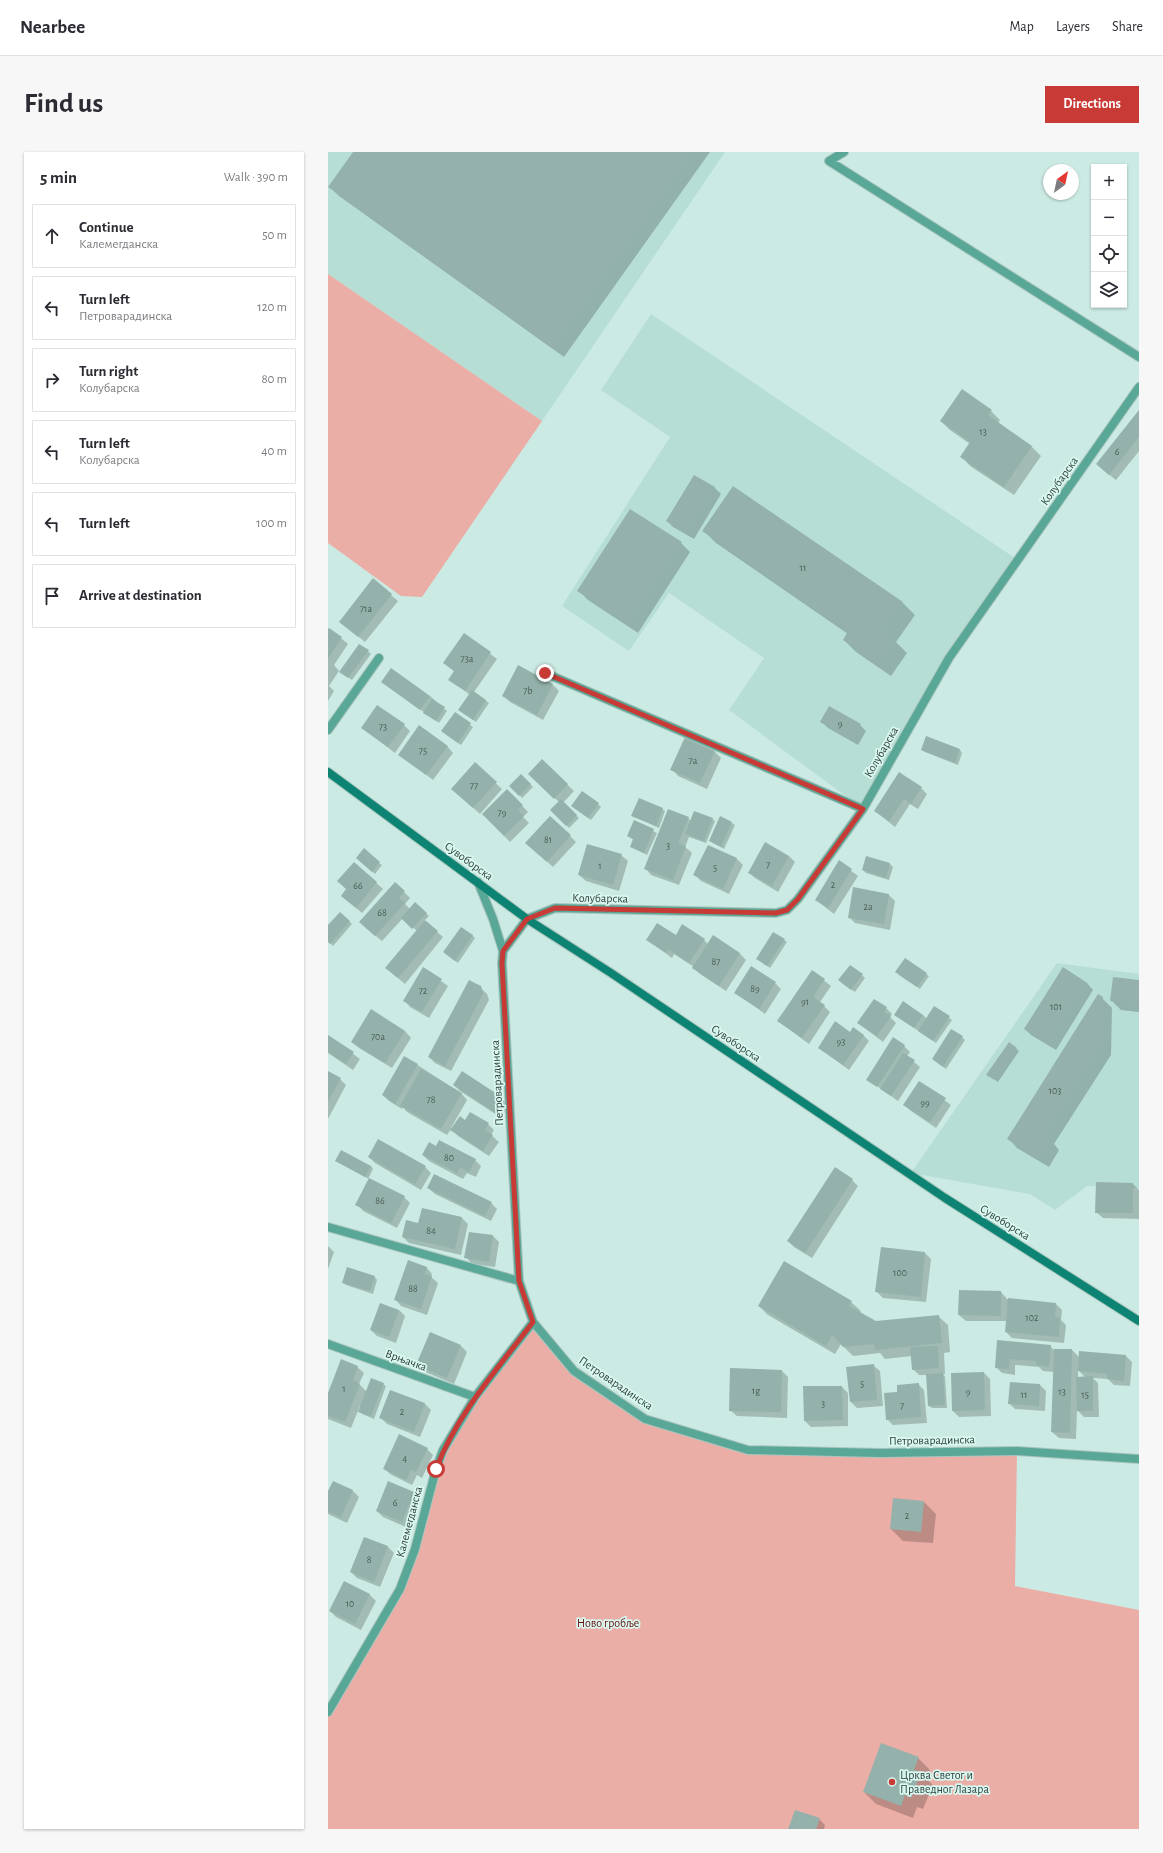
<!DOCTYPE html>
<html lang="en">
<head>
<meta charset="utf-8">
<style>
  :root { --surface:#fff; --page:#f7f7f7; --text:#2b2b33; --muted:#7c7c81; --line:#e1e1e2; --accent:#c83a35 }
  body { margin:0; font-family:"Alegreya Sans",sans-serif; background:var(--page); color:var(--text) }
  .controls { position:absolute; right:12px; top:12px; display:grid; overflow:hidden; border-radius:0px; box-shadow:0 1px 3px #0004 }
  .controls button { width:36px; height:36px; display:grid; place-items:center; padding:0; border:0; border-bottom:1px solid var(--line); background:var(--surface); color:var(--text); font:20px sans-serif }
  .compass { position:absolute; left:715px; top:12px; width:36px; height:36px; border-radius:50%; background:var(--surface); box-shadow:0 1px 3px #0004; rotate:33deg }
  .stop { position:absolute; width:12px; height:12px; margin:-9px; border:3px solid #c83a35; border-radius:50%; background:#fff }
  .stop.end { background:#c83a35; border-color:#fff; box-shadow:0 1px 4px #0008 }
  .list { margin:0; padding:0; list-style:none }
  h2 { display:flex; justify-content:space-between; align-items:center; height:52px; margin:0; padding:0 16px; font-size:17px }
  h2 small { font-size:13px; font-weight:400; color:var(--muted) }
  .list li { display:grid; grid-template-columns:26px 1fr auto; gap:12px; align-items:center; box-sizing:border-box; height:64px; margin:0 8px 8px; padding:0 8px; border:1px solid var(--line); border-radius:0px }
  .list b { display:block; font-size:15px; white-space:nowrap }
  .list p { margin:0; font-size:13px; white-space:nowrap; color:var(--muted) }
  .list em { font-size:13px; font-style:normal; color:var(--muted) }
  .icon { flex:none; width:22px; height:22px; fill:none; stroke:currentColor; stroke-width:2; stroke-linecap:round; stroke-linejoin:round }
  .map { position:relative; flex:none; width:811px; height:1677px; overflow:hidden; border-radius:0px }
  header { display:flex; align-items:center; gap:24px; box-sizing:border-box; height:56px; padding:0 20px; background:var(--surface); border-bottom:1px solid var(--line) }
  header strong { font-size:19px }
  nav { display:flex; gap:22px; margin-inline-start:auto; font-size:14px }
  .intro { display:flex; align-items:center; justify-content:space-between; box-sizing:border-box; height:96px; padding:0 24px }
  h1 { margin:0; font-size:28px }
  .button { padding:10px 18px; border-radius:0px; background:var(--accent); color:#fff; font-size:14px; font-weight:700 }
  main { display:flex; gap:24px; padding:0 24px }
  aside { flex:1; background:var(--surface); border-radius:0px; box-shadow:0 1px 3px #0004 }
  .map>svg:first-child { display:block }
  .built { fill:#b7ded5 }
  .green { fill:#ebaea6 }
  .shadow { fill:#0003; fill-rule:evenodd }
  .building { fill:#94b2ab }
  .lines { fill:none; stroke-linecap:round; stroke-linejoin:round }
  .minor-casing { stroke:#aac5be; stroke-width:10 }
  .secondary-casing { stroke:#aac5be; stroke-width:10 }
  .minor { stroke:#59a797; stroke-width:8 }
  .secondary { stroke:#0d8473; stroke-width:8 }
  .route { stroke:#c83a35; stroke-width:5 }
  .poi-dot { fill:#c83a35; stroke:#d8f8f0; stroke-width:1.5 }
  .labels { text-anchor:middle; stroke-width:3.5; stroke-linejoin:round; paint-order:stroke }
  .number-label { font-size:10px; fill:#4b5c58 }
  .street-label { font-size:12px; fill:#33403d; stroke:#d8f8f0 }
  .park-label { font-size:12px; fill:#67100f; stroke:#d8f8f0 }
  .poi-label { font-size:12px; fill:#33403d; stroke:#d8f8f0; text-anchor:start }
</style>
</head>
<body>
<header>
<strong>Nearbee</strong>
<nav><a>Map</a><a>Layers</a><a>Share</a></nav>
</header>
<div class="intro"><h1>Find us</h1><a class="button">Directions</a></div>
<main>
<aside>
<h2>5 min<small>Walk · 390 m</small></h2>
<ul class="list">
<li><svg class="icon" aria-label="ahead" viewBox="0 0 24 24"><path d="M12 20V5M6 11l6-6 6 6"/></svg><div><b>Continue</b><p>Калемегданска</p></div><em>50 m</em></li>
<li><svg class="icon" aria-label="left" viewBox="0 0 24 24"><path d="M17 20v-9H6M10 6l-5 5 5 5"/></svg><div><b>Turn left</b><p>Петроварадинска</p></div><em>120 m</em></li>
<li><svg class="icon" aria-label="right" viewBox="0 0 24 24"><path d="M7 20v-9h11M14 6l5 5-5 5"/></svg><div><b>Turn right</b><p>Колубарска</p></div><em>80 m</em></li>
<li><svg class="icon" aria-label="left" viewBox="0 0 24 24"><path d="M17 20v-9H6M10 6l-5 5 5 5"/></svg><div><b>Turn left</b><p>Колубарска</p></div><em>40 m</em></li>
<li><svg class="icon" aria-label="left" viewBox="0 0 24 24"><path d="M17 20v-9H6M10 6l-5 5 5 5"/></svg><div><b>Turn left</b></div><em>100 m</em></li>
<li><svg class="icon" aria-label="arrive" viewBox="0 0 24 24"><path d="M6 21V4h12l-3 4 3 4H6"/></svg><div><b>Arrive at destination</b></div></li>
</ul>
</aside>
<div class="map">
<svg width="811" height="1677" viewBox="0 0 811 1677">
  <rect width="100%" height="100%" fill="#cbeae3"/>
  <path class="built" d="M0,0H397L214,269L0,122Z
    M323,162L690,408L621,506L535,657L401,558L436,506L341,441L301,499L234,454L342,285L273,238Z
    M729,811L811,822V1036L759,1034L727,1058L702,1042L583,1021Z"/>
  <path class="green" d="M0,122L214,269L94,445L73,444L0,391Z
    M205,1170L246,1219L317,1267L420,1298L689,1299L687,1434L811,1458V1677H0V1560L72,1437L108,1317L147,1245Z"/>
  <path class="shadow" d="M27,0H382L236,205L11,44L2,35Z
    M663,259L672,268L670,271L704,295L713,304L686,343L642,314L633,304L642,292L622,278L613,269Z
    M811,261V299L788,328L775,318Z
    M366,324L387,336L393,342L366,387L345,375L339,369Z
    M405,336L575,451L587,463L568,490L579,501L563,524L528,500L516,488L520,482L388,391L376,379Z
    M353,391L362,400L310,481L260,448L251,439Z
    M45,428L70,449L37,490L12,470Z
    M0,479L13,486L20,492L6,513L11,519L1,534L6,539L0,549Z
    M136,482L169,507L146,540L161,551L148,570L132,558L142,543L122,527L127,520L117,511Z
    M40,499L43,502L24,528L15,522Z
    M54,530L102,544L119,559L111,571Z
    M225,533L231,539L215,568L182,550L175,544Z
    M127,562L145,575L133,593L117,582Z
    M494,570L532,573L538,579L530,593L500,576Z
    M76,573L82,579L67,601L34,576Z
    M357,587L387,600L393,606L379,637L350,624L344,617Z
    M119,594L125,601L105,628L71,602Z
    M594,598H632L634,601L630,613L597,600Z
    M214,609L246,639L235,651L251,666L241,676L223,658L231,650L201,622Z
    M147,612L174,637L152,662L131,643Z
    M193,623L205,635L194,646L183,634Z
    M593,636L599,642L590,657L582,652L567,675L547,659Z
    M179,638L200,660L195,665L201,671L182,690L155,662Z
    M270,652L273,655L263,668L247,656Z
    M334,657L337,659L331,676L305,664Z
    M360,666L363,669L384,667L387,669L378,691L361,685L357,695L364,701L351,733L323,723L317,716Z
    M306,670L329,681L319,703L303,695L306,688L300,684Z
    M404,671L407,673L396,697L382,689Z
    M242,684L248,690L225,715L205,697Z
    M380,694L409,707L415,713L401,742L373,729L367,723Z
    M293,703L300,709L291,739L258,729L251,723Z
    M461,704L467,710L450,740L427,726L421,720Z
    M32,709L51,711L54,713L47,722Z
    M511,710L530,724L506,762L488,748Z
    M26,711L55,737L34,761L14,744L19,737Z
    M562,712L565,715L561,728L538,721L535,718Z
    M76,740L82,746L77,752L82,757L87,752L101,764L96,769L115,785L77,832L65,822L89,779L75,766L54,789L38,776Z
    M561,743L567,749L562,778L527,771L521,765Z
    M12,761L24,772L5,794L0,789V775Z
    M144,783L147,786L130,811L119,803Z
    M348,784L376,788L380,792L385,785L412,802L418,808L398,839L372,822L366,815L346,802L344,806L320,788Z
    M456,788L459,790L442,816L432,809Z
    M735,816L759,831L765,838L728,898L703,883L697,877Z
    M96,817L120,834L101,866L82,855L76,848Z
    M484,819L503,834L492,850L502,860L481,892L450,869Z
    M598,822L601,824L592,837L571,823Z
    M534,823L537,826L527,840L514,831Z
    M811,829V860L793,858L784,849Z
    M447,831L453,837L437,862L408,841Z
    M152,835L159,842L161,848L123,919L107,911L101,905Z
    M774,846L784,856L783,903L726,992L731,998L721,1015L689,996L680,986Z
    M558,856L564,862L562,865L568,871L555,890L530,871Z
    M607,856L624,868L608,891L570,865L595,863L599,867Z
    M44,859L77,879L83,886L64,916L31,896L24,890Z
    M523,881L535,883L541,889L521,918L491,896Z
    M0,884L32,907L25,918L0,901Z
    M634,885L637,888L618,917L605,907Z
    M576,894L582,900L579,904L592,915L570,949L539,927Z
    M688,897L691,899L670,930L662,925Z
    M77,905L133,941L139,948L123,976L124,977L137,969L160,972L166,978L163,983L171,990L161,1004L130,984L123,977L119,983L79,960L75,955L74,957L61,949L55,943Z
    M0,920L12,927L18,933L0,967Z
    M592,930L623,953L608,976L583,959L576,953Z
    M126,933L172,945L178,951L175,967L132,939Z
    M95,1003L147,1008L153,1014L148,1025L139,1021L135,1027L101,1009Z
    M41,1005L97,1015L103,1021L93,1038L47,1011Z
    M8,1009L43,1014L45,1017L40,1027L76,1045L82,1051L69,1076L35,1059L29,1052L41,1027Z
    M524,1028L530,1034L484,1106L466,1095L460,1089Z
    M805,1032L811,1038V1067L775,1066L768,1060Z
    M100,1036L163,1051L169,1057L163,1069L107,1042Z
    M134,1066L140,1072L133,1103L81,1091L75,1085L91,1073Z
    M165,1084L171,1090L167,1115L144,1112L138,1105Z
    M0,1094L6,1100L0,1117Z
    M597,1101L603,1107L598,1150L555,1146L548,1139Z
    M98,1115L104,1122L103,1125L110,1131L99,1163L73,1154L67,1147Z
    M47,1125L49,1128L45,1142L18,1133L15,1130Z
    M673,1140L679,1147L728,1152L734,1158L733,1168L738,1173L736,1191L684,1186L678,1180L679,1169H638L631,1163Z
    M523,1150L533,1159L531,1161L548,1170L610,1164L620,1173L622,1200L616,1201L617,1222H615L617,1225L619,1256H604L601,1254L599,1223H591L585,1217L584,1204L557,1207L552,1201L525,1204L513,1192L507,1202L440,1163L431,1154Z
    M71,1158L77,1164L68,1191L49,1184L43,1178Z
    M670,1189L722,1194L726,1198H744L752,1206L798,1204L804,1210L802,1234L786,1233L780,1227L765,1226L770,1231L771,1265H756L749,1258L748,1287L731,1286L724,1280L726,1220L715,1219L711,1215L687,1213V1223L674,1221L668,1215ZM750,1218L757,1225L750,1226Z
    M133,1194L139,1200L126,1232L95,1219L89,1213Z
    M545,1213L552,1219L555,1254L529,1256L523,1250Z
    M29,1215L36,1221L31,1232L39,1240L55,1232L58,1234L46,1267L34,1262L32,1260L33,1255L32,1254L23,1276L0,1267V1244Z
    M403,1217L454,1219L460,1225L459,1266L409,1264L402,1258Z
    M656,1221L662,1227L663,1264L631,1265L625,1259Z
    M590,1232L596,1238L599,1271L565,1273L559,1267L570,1241Z
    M712,1233L718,1239L717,1259L687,1257L681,1251Z
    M514,1235L520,1241V1274L483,1275L477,1269Z
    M63,1239L97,1252L103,1258L92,1285L59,1272L53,1266Z
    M99,1297L105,1303L94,1326L89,1323L84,1333L62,1322L56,1316Z
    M25,1339L31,1345L19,1371L0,1362V1342Z
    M86,1341L92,1347L80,1376L55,1365L49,1359Z
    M596,1350L608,1362L605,1391L575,1389L563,1377Z
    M37,1386L60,1395L66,1401L52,1435L29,1426L23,1420Z
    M17,1431L42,1443L48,1449L33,1478L8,1465L2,1459Z
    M590,1606L602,1618L599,1627L605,1633L595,1657L589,1655L585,1666L548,1652L536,1640Z
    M491,1667L497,1673L496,1677H461Z"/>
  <path class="building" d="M25,0H366L226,196L0,35Z
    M634,237L664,258L660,263L704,294L676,335L632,305L642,290L612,269Z
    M811,258V285L781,323L768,312Z
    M366,323L387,335L359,382L338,369Z
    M405,334L575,450L555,480L567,488L551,513L515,488L520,479L374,379Z
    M302,357L354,390L301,472L249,439Z
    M45,426L64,442L30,485L11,470Z
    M1,476L14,485L0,507V477Z
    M136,481L163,500L137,539L120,528L126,519L115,511Z
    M31,492L41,498L20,526L11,520Z
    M190,513L225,532L209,563L174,544Z
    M63,516L102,544L92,558L53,530Z
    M144,538L158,548L145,568L130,558Z
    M104,547L117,555L108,569L95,561Z
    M49,553L77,572L60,595L33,576Z
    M501,554L533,572L523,588L492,570Z
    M127,560L143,571L130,591L113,579Z
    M91,573L120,594L98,623L70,603Z
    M598,584L632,597L627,611L593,598Z
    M357,585L387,599L372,631L342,618Z
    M214,607L240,632L226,647L200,622Z
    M147,610L169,630L145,656L123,637Z
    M571,620L594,635L583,652L576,647L561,669L546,659Z
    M193,622L203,632L191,644L181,634Z
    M179,637L195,653L190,658L196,664L176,684L154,662Z
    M254,639L271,651L260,666L243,654Z
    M311,646L335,656L328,674L303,664Z
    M233,647L249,663L238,674L222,658Z
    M340,657L361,665L350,691L358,694L345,728L316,717Z
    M366,659L385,666L376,689L357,682Z
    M222,664L243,683L219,710L197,691Z
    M392,664L404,670L393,695L381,689Z
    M306,668L326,677L316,701L302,695L305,687L299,684Z
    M437,690L461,704L444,734L420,721Z
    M259,692L294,702L285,733L250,723Z
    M380,693L409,706L395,737L365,723Z
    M36,696L52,710L44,720L28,706Z
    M538,704L562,711L558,726L534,718Z
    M511,708L524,717L500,756L487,748Z
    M26,710L49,730L28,756L13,744L18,737L9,729Z
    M67,730L77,739L71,746L77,751L47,784L31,770Z
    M525,735L561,742L556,772L520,766Z
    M87,750L99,761L84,777L73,766Z
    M12,760L22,769L2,792L0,790V773Z
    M97,768L110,779L70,826L57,816Z
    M329,771L348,783L354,772L377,787L361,811L340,797L338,801L318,788Z
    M133,775L145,783L127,809L115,800Z
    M445,780L457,787L439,814L428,807Z
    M385,783L412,801L391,834L364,816Z
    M577,806L599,821L589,835L567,820Z
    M522,813L535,822L523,838L510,828Z
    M423,814L448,830L431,857L406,841Z
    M95,815L114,827L94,860L75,849Z
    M735,815L759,831L721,892L696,877Z
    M484,818L497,827L485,845L497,853L474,886L449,869Z
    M785,825L811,828V852L782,849Z
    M141,828L153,834L155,842L117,914L100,905Z
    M770,842L775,845L774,893L717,984L723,988L711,1007L679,987Z
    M546,847L559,855L556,860L563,864L549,884L529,871Z
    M575,849L595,863L586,876L566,863Z
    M606,854L622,864L605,889L590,879Z
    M43,857L77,879L57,911L23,890Z
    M507,869L522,880L525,875L536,883L515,913L490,896Z
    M623,877L635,884L615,915L604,907Z
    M0,883L26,900L18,912L0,900Z
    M565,885L577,893L549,935L538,928Z
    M681,890L689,896L667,928L658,923Z
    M575,901L587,908L563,944L552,937Z
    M76,904L90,912L67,952L54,943Z
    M93,917L134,941L113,977L72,954Z
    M0,919L13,926L0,949Z
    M134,919L172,944L169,962L125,933Z
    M591,929L618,946L602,970L575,953Z
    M142,960L161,971L157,978L165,983L155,999L122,978L132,964L137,968Z
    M50,987L98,1014L87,1032L40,1005Z
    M111,988L148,1007L141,1020L132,1015L129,1021L94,1003L101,990L108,994Z
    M13,998L43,1014L37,1025L7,1009Z
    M507,1015L525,1027L477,1101L459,1089Z
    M106,1022L164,1050L157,1064L99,1036Z
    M41,1026L77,1044L63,1071L27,1053Z
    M768,1030L805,1031V1061H767Z
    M94,1056L134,1065L127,1097L74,1085L78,1068L90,1071Z
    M141,1080L165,1083L161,1110L136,1106Z
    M553,1095L597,1100L593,1145L547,1140Z
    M80,1108L99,1115L97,1122L104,1124L93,1157L66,1148Z
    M456,1109L524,1149L521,1154L548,1169L611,1163L614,1191L547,1198L546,1192L515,1195L504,1183L498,1194L430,1154Z
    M19,1115L47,1124L42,1139L14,1131Z
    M631,1138L673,1139V1164L630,1163Z
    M680,1146L728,1151L727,1165L732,1166L731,1185L677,1180Z
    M52,1151L71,1158L61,1185L42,1178Z
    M102,1180L133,1193L119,1226L88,1213Z
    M669,1188L723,1193L721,1215L708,1213V1209L682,1207L681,1217L667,1216Z
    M610,1194L611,1216L584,1218L582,1195Z
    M726,1197H744L742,1281L723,1280Z
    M751,1199L798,1203L796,1229L779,1227V1222L750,1219Z
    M13,1207L30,1214L25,1228L32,1232L17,1270L0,1264V1241Z
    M546,1212L549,1248L522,1250L518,1215Z
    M402,1216L454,1218L453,1260L401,1259Z
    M656,1220L657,1258L624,1259L623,1221Z
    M615,1221L617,1253L600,1254L598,1222Z
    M765,1224V1259H749L748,1225Z
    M43,1226L56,1231L43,1264L30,1260Z
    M682,1230L712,1232L711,1254L680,1252Z
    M591,1231L593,1265L558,1268L556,1241L569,1240V1233Z
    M475,1234H514L515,1268L476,1269Z
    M62,1238L97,1251L86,1280L51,1266Z
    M71,1282L100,1296L88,1320L83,1318L78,1328L55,1317Z
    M5,1329L25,1338L13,1365L0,1360V1339Z
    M60,1329L86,1340L74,1370L48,1359Z
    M565,1346L596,1349L593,1380L562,1377Z
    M36,1385L60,1394L46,1430L22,1420Z
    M16,1429L42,1442L27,1472L1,1459Z
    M553,1591L591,1605L586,1618L593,1620L583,1646L577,1643L573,1654L535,1640Z
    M467,1658L492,1666L488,1677H460Z"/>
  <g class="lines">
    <defs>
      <path id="minor" d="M516,0L501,9L811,205
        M811,235L621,506L535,657L470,747L459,758L448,761L227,756L199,767L175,799L174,811L191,1129L205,1170L246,1219L317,1267L420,1298L552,1301L689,1299L811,1307
        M217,521L535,657
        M0,578L51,506
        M150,730L165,767L175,799
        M0,1075L191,1129
        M0,1192L147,1245
        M0,1560L72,1437L87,1397L108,1317L115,1298L147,1245L205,1170"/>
      <path id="secondary" d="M0,620L199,767L283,821L617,1046L811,1169"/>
    </defs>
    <use href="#minor" class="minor-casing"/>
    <use href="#secondary" class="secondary-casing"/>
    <use href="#minor" class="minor"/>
    <use href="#secondary" class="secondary"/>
  </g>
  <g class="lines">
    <path class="route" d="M108,1317C129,1262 170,1216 205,1170L191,1129L174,811L175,799L199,767L227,756L448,761L459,758L470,747L535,657L217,521"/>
  </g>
  <circle class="poi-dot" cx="564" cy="1630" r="4"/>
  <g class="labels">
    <g class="number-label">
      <text x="655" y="283">13</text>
      <text x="789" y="303">6</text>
      <text x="475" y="419">11</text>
      <text x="38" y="460">71a</text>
      <text x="139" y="510">73a</text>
      <text x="200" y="542">7b</text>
      <text x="512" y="575">9</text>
      <text x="55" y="578">73</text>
      <text x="95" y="602">75</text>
      <text x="365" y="612">7a</text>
      <text x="146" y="637">77</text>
      <text x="174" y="664">79</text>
      <text x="220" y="691">81</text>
      <text x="340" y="697">3</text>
      <text x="440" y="716">7</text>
      <text x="272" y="717">1</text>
      <text x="387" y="719">5</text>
      <text x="505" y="736">2</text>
      <text x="30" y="737">66</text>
      <text x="540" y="758">2a</text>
      <text x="54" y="764">68</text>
      <text x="388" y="813">87</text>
      <text x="427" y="840">89</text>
      <text x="95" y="842">72</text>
      <text x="477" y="853">91</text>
      <text x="728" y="858">101</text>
      <text x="50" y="888">70a</text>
      <text x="513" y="893">93</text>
      <text x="727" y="942">103</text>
      <text x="103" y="951">78</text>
      <text x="597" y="954">99</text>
      <text x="121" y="1009">80</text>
      <text x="52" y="1052">86</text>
      <text x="103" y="1082">84</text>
      <text x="572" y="1124">100</text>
      <text x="85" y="1140">88</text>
      <text x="704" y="1169">102</text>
      <text x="534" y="1235">5</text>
      <text x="16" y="1240">1</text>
      <text x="428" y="1242">1g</text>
      <text x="640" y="1243">9</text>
      <text x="734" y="1243">13</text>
      <text x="696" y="1246">11</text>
      <text x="757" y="1246">15</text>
      <text x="495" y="1255">3</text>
      <text x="574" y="1257">7</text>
      <text x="74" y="1263">2</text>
      <text x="77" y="1310">4</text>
      <text x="67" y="1354">6</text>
      <text x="579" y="1367">2</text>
      <text x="41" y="1411">8</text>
      <text x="22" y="1455">10</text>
    </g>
    <g class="street-label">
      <text transform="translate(731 329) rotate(-55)" y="4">Колубарска</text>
      <text transform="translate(553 600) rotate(-60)" y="4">Колубарска</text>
      <text transform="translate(141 709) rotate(36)" y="4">Сувоборска</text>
      <text transform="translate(272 746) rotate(1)" y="4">Колубарска</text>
      <text transform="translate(408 891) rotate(34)" y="4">Сувоборска</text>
      <text transform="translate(169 931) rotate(-93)" y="4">Петроварадинска</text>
      <text transform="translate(677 1070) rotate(32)" y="4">Сувоборска</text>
      <text transform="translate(78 1208) rotate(20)" y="4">Врњачка</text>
      <text transform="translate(288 1231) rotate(34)" y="4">Петроварадинска</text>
      <text transform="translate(604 1288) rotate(-1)" y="4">Петроварадинска</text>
      <text transform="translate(81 1370) rotate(-75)" y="4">Калемегданска</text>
    </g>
    <g class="park-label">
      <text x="280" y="1475">Ново гробље</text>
    </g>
    <g class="poi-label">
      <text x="572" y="1627">Црква Светог и<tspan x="572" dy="14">Праведног Лазара</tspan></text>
    </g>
  </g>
</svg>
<div class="controls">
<button>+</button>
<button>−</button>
<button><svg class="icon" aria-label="locate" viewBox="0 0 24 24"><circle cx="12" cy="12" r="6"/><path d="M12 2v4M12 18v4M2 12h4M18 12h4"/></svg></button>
<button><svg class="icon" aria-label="layers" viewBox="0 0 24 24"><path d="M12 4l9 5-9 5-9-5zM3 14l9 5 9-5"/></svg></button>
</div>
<svg class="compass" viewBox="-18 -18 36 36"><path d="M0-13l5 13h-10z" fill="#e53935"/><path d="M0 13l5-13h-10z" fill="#7c7c81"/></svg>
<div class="stop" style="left:108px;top:1317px"></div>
<div class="stop end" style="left:217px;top:521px"></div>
</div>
</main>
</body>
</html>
